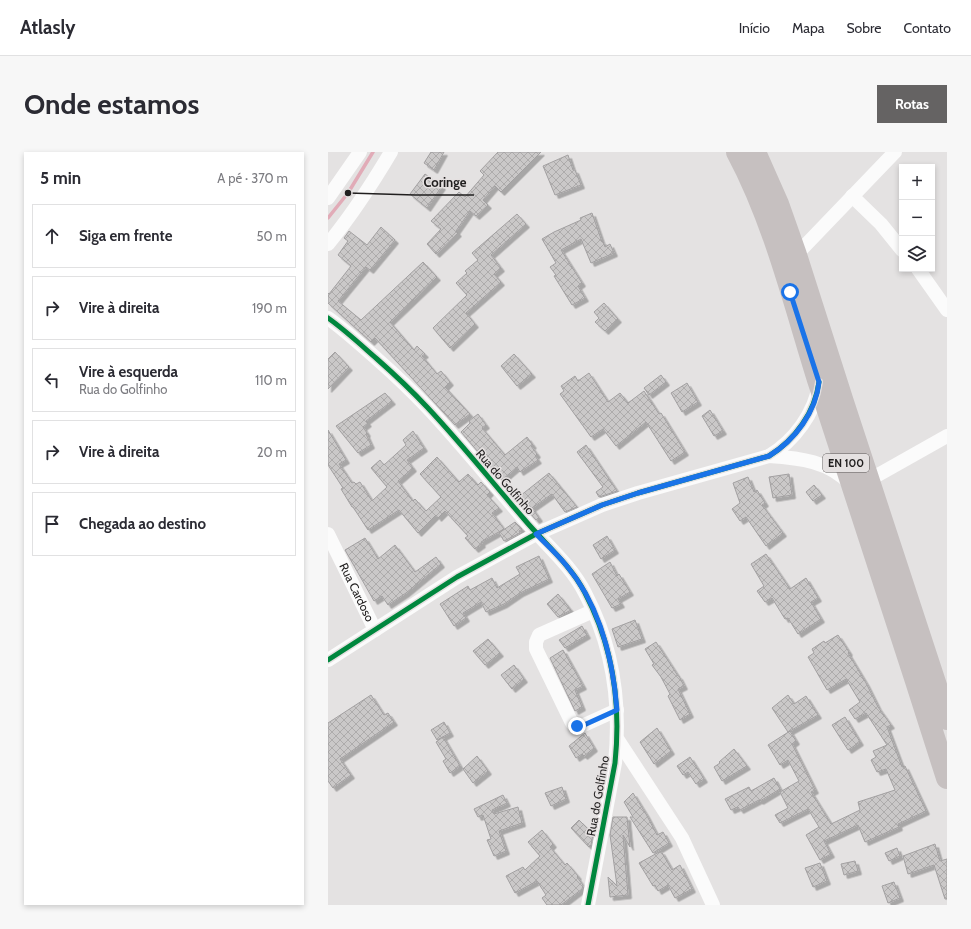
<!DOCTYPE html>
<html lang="pt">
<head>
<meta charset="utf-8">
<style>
  :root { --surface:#fff; --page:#f7f7f7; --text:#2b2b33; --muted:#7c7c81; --line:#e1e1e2; --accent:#656363 }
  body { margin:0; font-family:Cabin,sans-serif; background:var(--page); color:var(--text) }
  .controls { position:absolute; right:12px; top:12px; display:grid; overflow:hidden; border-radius:0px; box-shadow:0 2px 6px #0003 }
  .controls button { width:36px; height:36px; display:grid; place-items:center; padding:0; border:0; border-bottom:1px solid var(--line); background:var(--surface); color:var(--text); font:20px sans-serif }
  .stop { position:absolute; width:12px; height:12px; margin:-9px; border:3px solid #1a73e8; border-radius:50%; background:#fff }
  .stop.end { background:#1a73e8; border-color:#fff; box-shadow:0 1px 4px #0008 }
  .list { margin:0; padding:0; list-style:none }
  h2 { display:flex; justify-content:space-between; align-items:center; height:52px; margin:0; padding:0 16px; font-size:17px }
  h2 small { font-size:13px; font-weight:400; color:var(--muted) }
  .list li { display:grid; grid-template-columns:26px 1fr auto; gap:12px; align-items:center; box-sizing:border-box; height:64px; margin:0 8px 8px; padding:0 8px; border:1px solid var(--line); border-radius:0px }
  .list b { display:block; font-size:15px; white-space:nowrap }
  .list p { margin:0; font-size:13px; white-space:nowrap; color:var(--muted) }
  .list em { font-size:13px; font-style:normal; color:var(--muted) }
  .icon { flex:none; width:22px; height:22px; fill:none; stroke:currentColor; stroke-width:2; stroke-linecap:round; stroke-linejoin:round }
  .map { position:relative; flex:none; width:619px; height:753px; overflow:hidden; border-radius:0px }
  header { display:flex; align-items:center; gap:24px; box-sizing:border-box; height:56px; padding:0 20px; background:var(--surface); border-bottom:1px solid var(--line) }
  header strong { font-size:19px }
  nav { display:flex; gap:22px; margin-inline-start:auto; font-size:14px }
  .intro { display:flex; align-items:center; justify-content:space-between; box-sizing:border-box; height:96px; padding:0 24px }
  h1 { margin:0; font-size:28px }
  .button { padding:10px 18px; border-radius:0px; background:var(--accent); color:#fff; font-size:14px; font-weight:700 }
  main { display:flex; gap:24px; padding:0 24px }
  aside { flex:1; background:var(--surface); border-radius:0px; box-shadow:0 2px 6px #0003 }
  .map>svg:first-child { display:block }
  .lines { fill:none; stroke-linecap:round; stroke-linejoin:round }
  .stream { stroke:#e1abb7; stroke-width:3.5 }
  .building { fill:url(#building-cross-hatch); stroke:#a2a0a1; filter:url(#shadow) }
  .street { stroke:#fbfbfb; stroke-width:14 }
  .primary { stroke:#c6c0c0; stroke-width:22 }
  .cycleway-casing { stroke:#e5e1e1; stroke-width:8 }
  .cycleway { stroke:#00873e; stroke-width:5 }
  .route { stroke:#1a73e8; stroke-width:5 }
  .labels { text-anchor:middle; stroke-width:3; stroke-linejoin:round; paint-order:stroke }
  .shield { fill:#e5e1e1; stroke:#5c5959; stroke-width:1 }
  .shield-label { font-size:11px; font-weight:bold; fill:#211f1f }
  .street-label { font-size:12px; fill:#211f1f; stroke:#e5e1e1 }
  .leader { fill:none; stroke:#211f1f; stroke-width:1.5 }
  .callout-dot { fill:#211f1f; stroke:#e5e1e1; stroke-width:1.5 }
  .callout-label { font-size:13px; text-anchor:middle; font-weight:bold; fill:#211f1f; stroke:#e5e1e1; stroke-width:3; stroke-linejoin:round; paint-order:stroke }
</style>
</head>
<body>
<header>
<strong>Atlasly</strong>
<nav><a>Início</a><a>Mapa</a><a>Sobre</a><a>Contato</a></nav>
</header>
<div class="intro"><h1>Onde estamos</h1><a class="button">Rotas</a></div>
<main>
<aside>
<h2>5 min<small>A pé · 370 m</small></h2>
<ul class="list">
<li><svg class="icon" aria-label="ahead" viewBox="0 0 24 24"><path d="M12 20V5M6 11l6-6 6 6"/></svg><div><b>Siga em frente</b></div><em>50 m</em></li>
<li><svg class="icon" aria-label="right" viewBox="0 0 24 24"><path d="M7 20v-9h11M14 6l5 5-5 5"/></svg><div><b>Vire à direita</b></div><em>190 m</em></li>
<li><svg class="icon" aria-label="left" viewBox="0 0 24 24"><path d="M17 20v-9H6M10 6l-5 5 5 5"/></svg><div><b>Vire à esquerda</b><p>Rua do Golfinho</p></div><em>110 m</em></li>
<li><svg class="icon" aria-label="right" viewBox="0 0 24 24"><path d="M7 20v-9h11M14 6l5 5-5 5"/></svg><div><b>Vire à direita</b></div><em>20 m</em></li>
<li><svg class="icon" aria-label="arrive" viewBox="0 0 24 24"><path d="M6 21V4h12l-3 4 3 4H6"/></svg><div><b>Chegada ao destino</b></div></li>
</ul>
</aside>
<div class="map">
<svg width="619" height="753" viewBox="0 0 619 753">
  <defs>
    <pattern id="building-cross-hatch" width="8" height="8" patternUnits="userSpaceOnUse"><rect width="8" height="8" fill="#cac8c8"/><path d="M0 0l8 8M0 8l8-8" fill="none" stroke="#adabab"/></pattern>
    <filter id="shadow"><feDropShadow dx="3.5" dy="3.5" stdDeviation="0" flood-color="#0004"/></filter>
  </defs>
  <rect width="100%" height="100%" fill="#e4e2e2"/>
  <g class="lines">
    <path class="stream" d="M0,66L20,41L45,0"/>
  </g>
  <path class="building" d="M103,0H116L106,18L96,11Z
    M170,0H213L173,40L167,34L155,48L160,53L148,64L142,59L128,79L130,81L108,102L99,92L113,77L103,69L131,40L137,45L156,23L152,19Z
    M240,3L245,18H247L253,33L227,43L215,14Z
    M97,22L114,34L99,56L82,42Z
    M264,61L274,90L275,89L277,95L282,92L286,101L263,111L253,87L233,98L254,131L250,134L257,146L244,153L226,124L228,123L222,115L228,111L214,87L226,80L253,68L252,66Z
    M189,62L198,72L163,103L173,116L166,122L173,130L138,161L147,172L122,196L105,176L139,143L128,131L139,121L137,119L150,108L144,101Z
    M53,75L67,88L42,118L38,115L10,149L33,168L95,110L109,125L62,170L86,198L89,194L97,202L94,204L109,222L113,219L122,230L117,235L142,262L127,273L47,186L43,190L0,151V141L1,142L23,114L10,103L20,89L16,86L21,79L39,93Z
    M276,151L290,167L277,179L267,170L271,166L266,160Z
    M7,200L21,215L0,237V207Z
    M186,202L204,222L189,234L173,214Z
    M261,221L280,250L292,241L300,251L316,239L331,262L333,261L357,300L343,309L318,270L288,294L275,277L263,285L232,242L236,239L233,234L247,224L250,229Z
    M333,223L338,230L321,243L316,236Z
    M359,231L370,250L354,260L343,241Z
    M57,241L64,249L38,269L40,271L35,275L39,281L38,282L43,293L30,301L8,274Z
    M382,258L395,279L386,284L374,264Z
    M150,262L158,273L154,276L177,303L199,285L205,293L203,294L209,302L207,304L210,308L192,320L189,315L174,328L133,280L142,271L141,269Z
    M0,278L18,308L11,312L24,331L26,330L28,332L32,330L44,349L59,335L43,316L52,308L56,313L78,293L75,288L85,279L96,296L79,308L85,316L70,329L85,349L87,347L98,359L113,345L92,322L109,305L131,330L140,322L150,333L153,330L162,340L159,343L171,356L164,361L176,377L153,390L154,392L147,397L137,386L140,384L117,359L110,366L108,363L90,381L71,358L40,378L25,355H24L13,337L15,336L0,313Z
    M258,293L289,339L271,345L268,340L275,335L249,300Z
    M221,321L249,355L237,360L224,342L204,356L211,366L208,368L194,352L196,350L192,344Z
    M461,322L464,343L445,346L441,325Z
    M420,325L426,340L429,338L437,351L434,353L455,381L438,394L418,365L412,369L404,357L412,351L405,331Z
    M486,333L494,343L485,349L478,340Z
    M187,370L194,377L191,379L192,381L176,389L171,381Z
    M279,384L287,398L273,407L265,393Z
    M37,386L50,407L67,393L87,420L108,405L113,412L78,441L60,453L54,444L46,449L17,398Z
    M438,402L462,437L478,426L490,446L483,450L493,467L470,482L460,466L457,467L444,446L437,450L429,439L436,434L423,412Z
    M211,404L221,427L192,441L176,452L158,460L153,450L135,461L138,466L126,474L112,452L140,434L142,438L164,426L169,436L192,422L188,415Z
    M282,410L289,424L291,422L302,440L290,447L293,452L284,456L264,422Z
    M230,442L243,458L230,465L219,452Z
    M307,468L314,487L290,495L284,477Z
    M254,474L259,483L237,496L231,488Z
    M510,483L521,500L520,501L538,531L550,555L563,573L559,575L574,615L577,614L598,659L570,672L571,675L537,690L530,673L496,689L503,702L492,708L478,683L491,675L480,657L452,671L447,663L460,656L452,640L471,629L460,608L452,613L440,593L462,579L460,580L444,556L460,543L466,552L478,544L490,563L462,579L468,589L464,592L487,638L483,640L503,672L532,658L530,650L567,638L558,617L549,620L543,608L548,605L545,599L559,593L538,561L527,567L521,558L532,550L518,527L499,538L480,505L486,501L484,497L496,489L497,491Z
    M160,487L172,501L157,513L145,499Z
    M328,490L350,524H351L356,534L350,537L362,562L352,568L340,544L342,542L333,525L324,513L326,512L317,497Z
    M235,498L255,534L247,538L254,555L247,559L222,506Z
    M186,513L196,527L184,537L173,523Z
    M43,543L56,563L60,561L66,570L12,607L23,623L5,636L0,629V571Z
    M517,565L532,590L520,598L504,573Z
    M116,570L122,581L109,588L103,578Z
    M329,576L343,599L326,612L312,590Z
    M257,581L266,596L256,604L254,602L248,606L241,594Z
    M115,585L132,614L122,621L115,609L118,607L108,590Z
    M406,597L419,614L394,629L386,615L392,611L391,610Z
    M149,604L160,619L145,631L135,617Z
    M362,605L376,627L368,632L360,620L355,623L349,614Z
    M446,626L452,637L432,649L431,648L412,658L410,655L403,658L397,647L421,635L423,639Z
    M234,635L238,647L223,654L217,641Z
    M305,641L318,662L329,683L335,680L341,691L325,701L302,665H305L296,650Z
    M175,643L179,651L164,658L166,662L190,655L194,671L171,679L178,699L166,704L159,688L163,687L155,663L150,665L146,657Z
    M285,665H299L302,695L295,683L300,743L282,745L280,725L289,734L282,683Z
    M251,668L265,682L263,693L261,695L243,676Z
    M214,678L225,692L222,695L237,713L239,711L250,724L249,725L255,733L254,737L233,753H219L214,746L218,743L209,729L187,741L178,724L195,715L197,718L212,704L200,690Z
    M607,692L612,709L619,707V747H617L606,713L580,722L575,704Z
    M569,696L572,704L561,709L557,701Z
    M333,699L344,718L352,713L364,737L347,746L340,733L330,739L327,733L325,734L311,711Z
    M527,709L530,719L516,723L513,712Z
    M492,711L499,729L485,735L477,716Z
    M566,730L572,746L560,751L554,734Z"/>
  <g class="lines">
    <g class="street">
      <path d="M524,44L553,72L574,98"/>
      <path d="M0,46L32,0"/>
      <path d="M0,92C24,63 44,32 63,0"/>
      <path d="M468,103L567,0"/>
      <path d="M590,117L619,158"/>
      <path d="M0,166C17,178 33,193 49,207C66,222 83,238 99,255C133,291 164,330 196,367C216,391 243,413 257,441C285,494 293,553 287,611L260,753"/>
      <path d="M441,304C471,306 502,309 523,333"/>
      <path d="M541,328L619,284"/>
      <path id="s1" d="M0,382L47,478"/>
      <path d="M265,459L211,483L208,490V497L244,571L249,574L256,573L289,558"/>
      <path d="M0,508L129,425L208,382L274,353L310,341L441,304C466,289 487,261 491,232"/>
      <path d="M290,588L354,686L385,753"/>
    </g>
    <path class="primary" d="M409,0C447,71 467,155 491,231C534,362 577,494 619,626
      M427,0L450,52L468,103L515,250L619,567"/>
    <defs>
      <path id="cycleway" d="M0,166C17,178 33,193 49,207C66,222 83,238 99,255C133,291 164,330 196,367C216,391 243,413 257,441C285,494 293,553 287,611L260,753
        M0,508L129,425L208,382L274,353L310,341L441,304C467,288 487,260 491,230"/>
    </defs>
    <use href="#cycleway" class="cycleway-casing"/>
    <use href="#cycleway" class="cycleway"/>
  </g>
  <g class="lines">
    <path class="route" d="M249,574L256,573L289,558C285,507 272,453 238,413C229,402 218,392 208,382L274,353L310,341L441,304C467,288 488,260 491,230L462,140"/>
  </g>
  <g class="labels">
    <rect class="shield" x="495" y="302" width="46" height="18" rx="3"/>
    <g class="shield-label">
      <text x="518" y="315">EN 100</text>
    </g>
    <g class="street-label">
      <text transform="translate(177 330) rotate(49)" y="4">Rua do Golfinho</text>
      <text dy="4" stroke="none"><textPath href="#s1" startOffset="65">Rua Cardoso</textPath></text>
      <text transform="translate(270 644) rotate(-80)" y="4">Rua do Golfinho</text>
    </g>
  </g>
  <path class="leader" d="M20 41L87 43H146"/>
  <circle class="callout-dot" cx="20" cy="41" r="4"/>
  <g class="callout-label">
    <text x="117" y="35">Coringe</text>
  </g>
</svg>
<div class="controls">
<button>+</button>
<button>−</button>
<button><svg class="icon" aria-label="layers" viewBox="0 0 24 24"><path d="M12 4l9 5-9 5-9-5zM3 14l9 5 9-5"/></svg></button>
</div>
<div class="stop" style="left:462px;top:140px"></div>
<div class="stop end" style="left:249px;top:574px"></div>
</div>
</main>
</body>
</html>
